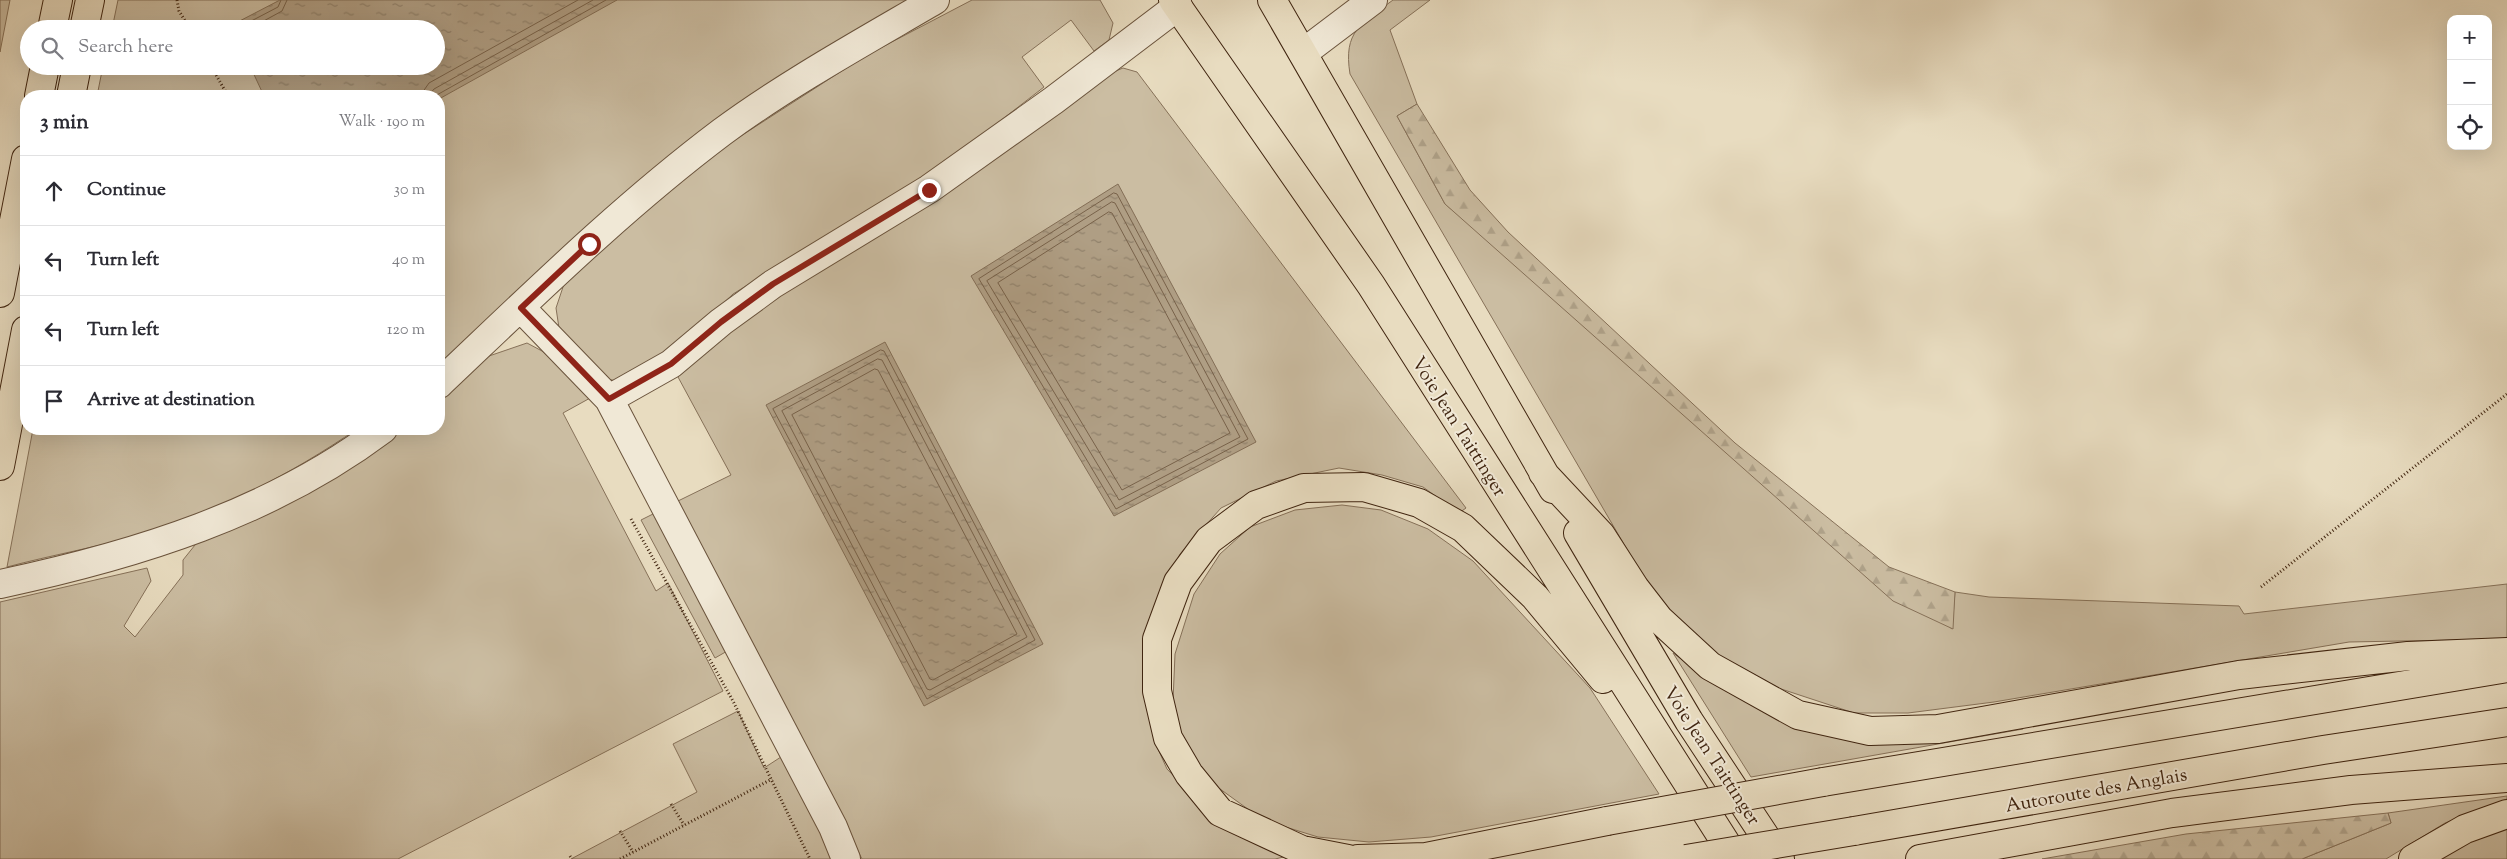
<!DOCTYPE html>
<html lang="en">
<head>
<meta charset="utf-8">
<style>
  :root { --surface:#fff; --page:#f2f2f3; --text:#2b2b33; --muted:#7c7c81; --line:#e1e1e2 }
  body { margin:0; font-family:"Sorts Mill Goudy",serif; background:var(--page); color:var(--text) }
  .controls { position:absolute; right:15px; top:15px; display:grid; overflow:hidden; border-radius:10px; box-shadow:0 5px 20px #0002 }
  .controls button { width:45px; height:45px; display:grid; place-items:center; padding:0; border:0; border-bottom:1px solid var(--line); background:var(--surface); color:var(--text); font:25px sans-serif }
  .stop { position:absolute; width:15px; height:15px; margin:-11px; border:4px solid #8f2418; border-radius:50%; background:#fff }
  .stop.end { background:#8f2418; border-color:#fff; box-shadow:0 1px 5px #0008 }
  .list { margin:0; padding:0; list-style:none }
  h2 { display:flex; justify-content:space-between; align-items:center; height:65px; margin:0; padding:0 20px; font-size:21px }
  h2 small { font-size:16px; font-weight:400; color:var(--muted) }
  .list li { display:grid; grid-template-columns:32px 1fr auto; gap:15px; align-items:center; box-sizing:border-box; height:70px; padding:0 20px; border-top:1px solid var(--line) }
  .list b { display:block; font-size:19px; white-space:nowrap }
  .list em { font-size:16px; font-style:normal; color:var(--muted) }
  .icon { flex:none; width:28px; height:28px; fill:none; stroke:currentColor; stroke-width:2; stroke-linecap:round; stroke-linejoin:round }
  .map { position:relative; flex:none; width:2507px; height:859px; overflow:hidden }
  .search { position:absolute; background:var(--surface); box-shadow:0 5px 20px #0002; left:20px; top:20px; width:425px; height:55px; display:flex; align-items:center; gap:12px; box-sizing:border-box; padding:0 18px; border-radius:28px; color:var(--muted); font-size:19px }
  .panel { position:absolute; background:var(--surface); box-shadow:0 5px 20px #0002; left:20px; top:90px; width:425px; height:345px; border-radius:20px }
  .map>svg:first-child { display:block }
  .green { fill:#cbbda2; stroke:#867159 }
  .forest { fill:url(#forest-firs); stroke:#867159 }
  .water { fill:url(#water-ripples); stroke:#836e56 }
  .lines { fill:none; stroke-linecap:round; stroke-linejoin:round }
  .shore { stroke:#78624a; stroke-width:1 }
  .minor-casing { stroke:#6a533c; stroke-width:30 }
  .highway-casing { stroke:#402510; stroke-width:30 }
  .path { stroke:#402510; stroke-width:3; stroke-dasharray:1 2.5; stroke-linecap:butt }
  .minor { stroke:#f0e8d6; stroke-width:28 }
  .highway { stroke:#e8dcc0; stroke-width:28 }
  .highway-bridge-casing { stroke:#402510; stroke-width:30; stroke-linecap:butt }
  .highway-bridge { stroke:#e8dcc0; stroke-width:28 }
  .route { stroke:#8f2418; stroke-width:6 }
  .labels { text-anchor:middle; stroke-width:4; stroke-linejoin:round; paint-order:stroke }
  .street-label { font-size:19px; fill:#402510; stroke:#f0e8d6 }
</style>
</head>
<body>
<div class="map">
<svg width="2507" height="859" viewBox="0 0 2507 859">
  <defs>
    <pattern id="forest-firs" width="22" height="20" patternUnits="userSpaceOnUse" patternTransform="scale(1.25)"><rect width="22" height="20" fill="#cbbda2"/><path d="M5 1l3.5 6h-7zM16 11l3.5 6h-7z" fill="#afa28a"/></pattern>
    <pattern id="water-ripples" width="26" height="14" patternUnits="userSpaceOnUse" patternTransform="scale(1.25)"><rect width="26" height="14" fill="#af9e84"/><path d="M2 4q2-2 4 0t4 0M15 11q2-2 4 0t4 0" fill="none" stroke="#90816b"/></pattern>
  </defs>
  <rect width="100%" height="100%" fill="#e8dcc0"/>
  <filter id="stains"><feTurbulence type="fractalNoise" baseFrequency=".004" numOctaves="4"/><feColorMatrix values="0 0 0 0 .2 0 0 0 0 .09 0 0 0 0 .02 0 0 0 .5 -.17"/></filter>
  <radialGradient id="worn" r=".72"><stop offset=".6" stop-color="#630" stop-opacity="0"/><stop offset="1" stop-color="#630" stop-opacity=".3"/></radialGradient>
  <path class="green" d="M0,0H10L0,52Z
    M118,0H909L439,368V96H97L103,66H436V29H112Z
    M972,0H1100L1113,23L1109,40L1094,51L1071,20L1022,57L1044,87L946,163L733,294L667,357L620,382L604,378L559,328L556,308L565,281L702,161L865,56Z
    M1393,0H1430L1390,30L1417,104L1397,116L1445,204L1952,629L1955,592L1989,597L2239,606L2244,614L2507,584V639L2349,642L1994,702L1908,713H1854L1763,683L1697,642L1662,603L1639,570L1350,74C1343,31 1361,24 1393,0Z
    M1123,68L1137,72L1466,508L1459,513L1423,487L1382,475L1339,468L1276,481L1221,508L1180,554L1152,617L1144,682L1154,740L1167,769L1202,805L1288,856L1275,859H862L678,501L731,475L678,377L710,340L1111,73Z
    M527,343L542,351L592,397L563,413L656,591L668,583L723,691L398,859H0V602L147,568L151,581L124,626L135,637L183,575V560L199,540L320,485L400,429H439V400L489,356Z
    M33,429H357C291,474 220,511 143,534C98,547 52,555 7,567Z
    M1342,505L1381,510L1428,529L1473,561L1590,688L1659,794L1431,837L1369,842L1318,837L1263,820L1209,781L1179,729L1173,701L1175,654L1194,594L1220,554L1250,527L1295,510Z
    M657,512L729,650L715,658L641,520Z
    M1673,653L1726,691L1789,720L2021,722L2023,729L1751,777Z
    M738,711L764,768L784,755L836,859H571L697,792L673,744Z
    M2507,796V799L2445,823L2386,859H2302L2391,823L2388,813Z
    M2507,828V859H2434L2479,837Z"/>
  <path class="forest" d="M1417,104L1470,190L1508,232L1735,443L1889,567L1955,592L1953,629L1893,601L1445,204L1397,116Z
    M2388,813L2391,823L2302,859H2042L2186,834Z"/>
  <path class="water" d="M280,0H617L439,99V96H264L250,66H436V29H231L230,26Z
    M1118,184L1256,442L1114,516L971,276Z
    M885,342L1043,644L924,706L766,405Z"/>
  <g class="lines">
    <path class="shore" d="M236,29L278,7L281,0
      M249,29L282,11L287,0
      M420,96L429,83L578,0
      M428,96L434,89L593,0
      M435,96L606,0
      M1114,193L1117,194L1248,439L1116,509L979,279Z
      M1112,202L1115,203L1240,437L1119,500L987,281Z
      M1109,212L1112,213L1230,433L1122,490L998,283Z
      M881,350L884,351L1035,640L927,699L773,409Z
      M878,359L882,360L1027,637L930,690L927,689L782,411Z
      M875,369L878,370L1017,634L933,680L930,679L792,415Z"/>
    <defs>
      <path id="minor" d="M1303,53L1373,0
        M521,308L609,399L833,827L846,859
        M439,384C531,297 621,208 722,132C787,84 865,41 935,0
        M609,399L671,364L721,322L773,284L929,189L1054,100L1178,6
        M0,584C136,555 270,514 383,429"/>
      <path id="highway" d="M1173,0L1371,285L1736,859
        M1272,0L1553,489
        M52,29L58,0
        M84,29L90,0
        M39,96L45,66
        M71,96L77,66
        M0,293L26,159
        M0,466L26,330
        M1543,473L1601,535L1635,588L1659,619L1710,666L1798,715L1870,731L1938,729L2239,675L2408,656L2507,652
        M1578,533L1689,721L1780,859
        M1823,782L2507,668
        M1854,831L2323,750L2507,722
        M1348,859L1302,850L1220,812L1189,774L1168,738L1157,691V639L1178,582L1209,540L1256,505L1304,488L1364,487L1419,503L1463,528L1535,597L1603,679
        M1358,859L1426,857L1607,821
        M1920,859L2172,813L2351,790L2507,778
        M2413,859L2465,829L2507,814"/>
    </defs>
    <use href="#minor" class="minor-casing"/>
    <use href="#highway" class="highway-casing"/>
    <path class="path" d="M177,0L179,11L190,29
      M211,66L228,96
      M631,519L733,701L810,859
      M2261,587L2507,394
      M671,804L684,825
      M620,831L633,852
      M570,856L572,859
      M620,859L772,779"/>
    <use href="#minor" class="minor"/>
    <use href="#highway" class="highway"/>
    <defs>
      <path id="highway-bridge" d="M1607,821L1823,782
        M1686,859L1854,831"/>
    </defs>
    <use href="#highway-bridge" class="highway-bridge-casing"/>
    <use href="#highway-bridge" class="highway-bridge"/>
  </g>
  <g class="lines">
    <path class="route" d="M589,244L521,308L609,399L671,364L721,322L773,284L929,190"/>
  </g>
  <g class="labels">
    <g class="street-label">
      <text transform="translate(1460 426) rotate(58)" y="7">Voie Jean Taittinger</text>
      <text transform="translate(1713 755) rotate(57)" y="7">Voie Jean Taittinger</text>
      <text transform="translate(2096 789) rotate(-10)" y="7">Autoroute des Anglais</text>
    </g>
  </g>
  <rect width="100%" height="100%" filter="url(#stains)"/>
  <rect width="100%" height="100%" fill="url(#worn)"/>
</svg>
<div class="controls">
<button>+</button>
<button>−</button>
<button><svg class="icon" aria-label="locate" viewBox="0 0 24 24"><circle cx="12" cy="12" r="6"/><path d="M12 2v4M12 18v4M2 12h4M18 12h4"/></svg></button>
</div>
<div class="stop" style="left:589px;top:244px"></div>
<div class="stop end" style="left:929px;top:190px"></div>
<div class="search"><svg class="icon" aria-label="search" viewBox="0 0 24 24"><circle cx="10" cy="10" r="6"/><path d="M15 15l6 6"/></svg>Search here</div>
<section class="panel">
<h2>3 min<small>Walk · 190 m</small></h2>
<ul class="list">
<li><svg class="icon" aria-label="ahead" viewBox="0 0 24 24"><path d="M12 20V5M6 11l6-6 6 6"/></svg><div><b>Continue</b></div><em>30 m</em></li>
<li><svg class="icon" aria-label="left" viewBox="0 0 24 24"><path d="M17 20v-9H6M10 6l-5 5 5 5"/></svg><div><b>Turn left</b></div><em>40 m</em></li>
<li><svg class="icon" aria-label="left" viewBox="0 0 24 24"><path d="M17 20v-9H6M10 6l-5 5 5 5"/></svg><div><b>Turn left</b></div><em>120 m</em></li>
<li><svg class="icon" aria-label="arrive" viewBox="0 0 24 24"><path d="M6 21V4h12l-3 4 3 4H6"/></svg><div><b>Arrive at destination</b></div></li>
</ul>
</section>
</div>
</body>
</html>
